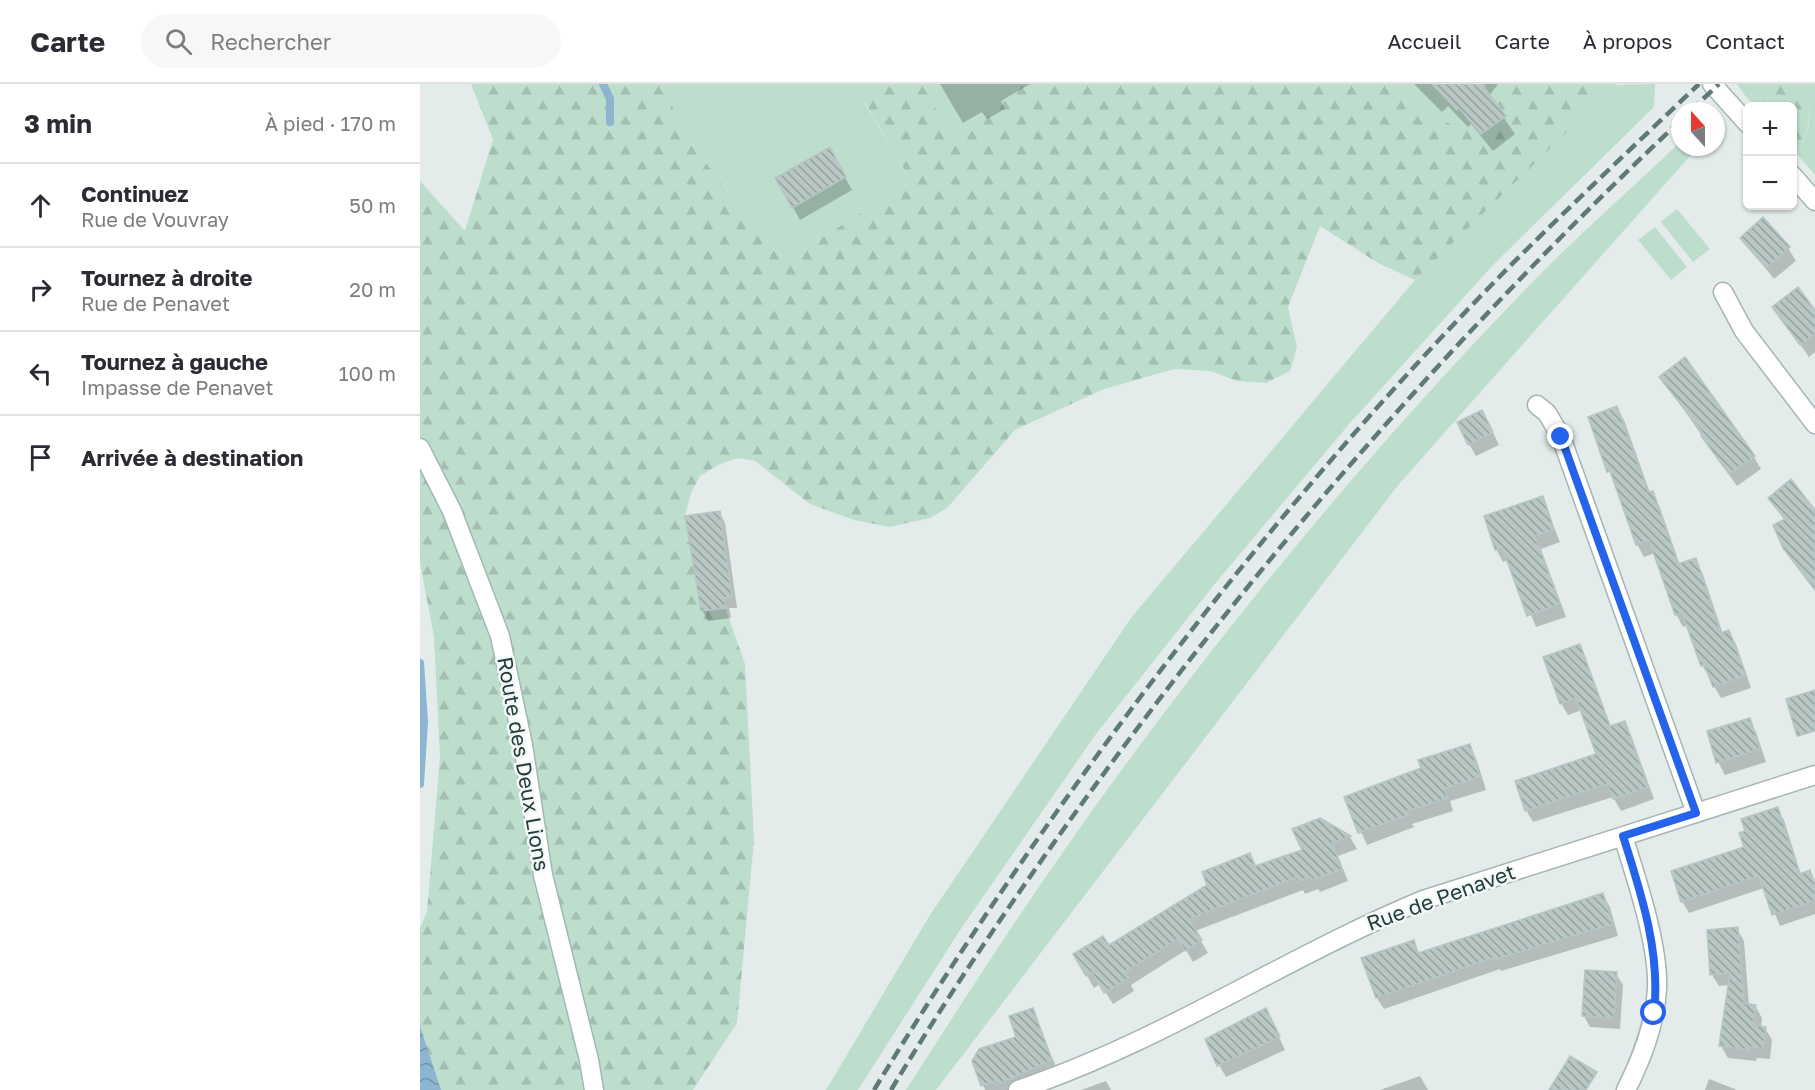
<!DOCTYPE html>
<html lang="fr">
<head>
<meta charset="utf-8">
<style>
  :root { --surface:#fff; --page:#f7f7f7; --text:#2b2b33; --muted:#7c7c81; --line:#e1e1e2 }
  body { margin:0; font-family:"Golos Text",sans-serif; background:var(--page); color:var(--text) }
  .controls { position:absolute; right:18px; top:18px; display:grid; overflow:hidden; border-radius:9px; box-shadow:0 2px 4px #0004 }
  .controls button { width:54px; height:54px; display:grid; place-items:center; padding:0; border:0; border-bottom:2px solid var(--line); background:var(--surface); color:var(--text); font:30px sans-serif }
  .compass { position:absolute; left:1251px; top:18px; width:54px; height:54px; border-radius:50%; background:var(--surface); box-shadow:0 2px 4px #0004; rotate:339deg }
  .stop { position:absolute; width:18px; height:18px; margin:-14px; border:4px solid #2563eb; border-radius:50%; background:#fff }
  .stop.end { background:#2563eb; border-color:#fff; box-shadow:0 2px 6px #0008 }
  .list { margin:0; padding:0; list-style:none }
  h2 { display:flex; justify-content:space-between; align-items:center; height:78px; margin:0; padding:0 24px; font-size:26px }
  h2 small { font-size:20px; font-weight:400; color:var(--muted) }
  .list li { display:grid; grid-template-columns:39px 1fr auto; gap:18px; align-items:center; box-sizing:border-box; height:84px; padding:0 24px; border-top:2px solid var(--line) }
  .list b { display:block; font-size:22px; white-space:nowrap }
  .list p { margin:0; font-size:20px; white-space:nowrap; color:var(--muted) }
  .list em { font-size:20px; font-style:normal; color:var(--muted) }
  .icon { flex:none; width:33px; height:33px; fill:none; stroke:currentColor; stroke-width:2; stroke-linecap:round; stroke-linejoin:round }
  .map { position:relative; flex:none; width:1395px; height:1006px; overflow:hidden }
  header { display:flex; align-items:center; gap:36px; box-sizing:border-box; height:84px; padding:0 30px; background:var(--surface); border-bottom:2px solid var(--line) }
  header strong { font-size:28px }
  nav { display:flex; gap:33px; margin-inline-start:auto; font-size:21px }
  .search { width:420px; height:54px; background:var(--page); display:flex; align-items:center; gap:15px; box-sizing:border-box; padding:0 21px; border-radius:33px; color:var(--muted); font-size:22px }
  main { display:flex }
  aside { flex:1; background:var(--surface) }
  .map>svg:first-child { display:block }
  .green { fill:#bdddcd }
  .forest { fill:url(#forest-firs) }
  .water { fill:url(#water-waves) }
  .shadow { fill:#0003 }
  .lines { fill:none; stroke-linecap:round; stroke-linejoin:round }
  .stream { stroke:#8db4d0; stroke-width:8 }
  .building { fill:url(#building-back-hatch); stroke:#b5c6c3; stroke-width:1.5 }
  .street-casing { stroke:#a6b4b3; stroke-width:21 }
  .secondary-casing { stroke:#a2b8b5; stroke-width:21 }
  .street { stroke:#fff; stroke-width:18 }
  .secondary { stroke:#fff; stroke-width:18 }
  .rail { stroke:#5e7978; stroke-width:4.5; stroke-dasharray:12 6; stroke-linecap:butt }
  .route { stroke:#2563eb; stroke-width:8 }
  .labels { text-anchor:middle; stroke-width:5; stroke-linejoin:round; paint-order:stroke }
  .street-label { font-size:21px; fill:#233d3d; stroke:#f3f9f7 }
</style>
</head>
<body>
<header>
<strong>Carte</strong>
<div class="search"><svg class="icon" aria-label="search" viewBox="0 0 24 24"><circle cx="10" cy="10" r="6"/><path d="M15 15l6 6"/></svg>Rechercher</div>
<nav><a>Accueil</a><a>Carte</a><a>À propos</a><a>Contact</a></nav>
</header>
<main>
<aside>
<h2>3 min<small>À pied · 170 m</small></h2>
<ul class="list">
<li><svg class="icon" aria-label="ahead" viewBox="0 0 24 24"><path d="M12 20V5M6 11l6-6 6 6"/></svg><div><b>Continuez</b><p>Rue de Vouvray</p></div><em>50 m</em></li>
<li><svg class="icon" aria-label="right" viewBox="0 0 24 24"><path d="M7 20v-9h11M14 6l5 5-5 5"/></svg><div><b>Tournez à droite</b><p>Rue de Penavet</p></div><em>20 m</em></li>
<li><svg class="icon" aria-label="left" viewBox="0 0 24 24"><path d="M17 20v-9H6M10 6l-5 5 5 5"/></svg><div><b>Tournez à gauche</b><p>Impasse de Penavet</p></div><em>100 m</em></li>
<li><svg class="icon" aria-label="arrive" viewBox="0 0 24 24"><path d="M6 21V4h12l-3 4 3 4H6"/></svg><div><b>Arrivée à destination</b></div></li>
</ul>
</aside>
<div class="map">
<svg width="1395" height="1006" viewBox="0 0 1395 1006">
  <defs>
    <pattern id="forest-firs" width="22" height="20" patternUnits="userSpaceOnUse" patternTransform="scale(1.5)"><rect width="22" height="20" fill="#bdddcd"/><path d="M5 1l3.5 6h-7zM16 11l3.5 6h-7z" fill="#a2bfb1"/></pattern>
    <pattern id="water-waves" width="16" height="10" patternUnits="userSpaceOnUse" patternTransform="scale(1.5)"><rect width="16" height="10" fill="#8db4d0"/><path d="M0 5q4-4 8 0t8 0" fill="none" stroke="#7394aa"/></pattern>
    <pattern id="building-back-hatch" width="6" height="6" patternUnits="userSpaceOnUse" patternTransform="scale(1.5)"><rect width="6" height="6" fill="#b8c7c4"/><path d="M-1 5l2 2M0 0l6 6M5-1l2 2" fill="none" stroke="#95a3a0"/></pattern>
  </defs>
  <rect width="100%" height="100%" fill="#e3eceb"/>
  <path class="green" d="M244,0H473L444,18L491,97L364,178L299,97L260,42Z
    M502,0H603L530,48Z
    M982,0H1091C1050,68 1028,45 982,0Z
    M1235,0L1234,23L1073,181L930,339L793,502L676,650L540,846L438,1006H406L510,831L711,534L995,196L1193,1Z
    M1317,0H1346L1336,10L1326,13Z
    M1383,0H1395V91L1376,69C1391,48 1394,24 1383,0Z
    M1260,54V63H1278L979,400L516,1006H486C553,901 621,796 695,695C819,525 955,361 1101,210C1150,158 1205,111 1257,61Z
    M1257,125L1290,165L1273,178L1241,138Z
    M1235,143L1267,183L1251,196L1218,156Z"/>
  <path class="forest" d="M51,0H244L260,42L299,97L364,178L491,97L444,17L473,0H502L530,48L603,0H982C1028,45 1050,68 1091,0H1196L995,196L958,179L900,142L868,223L877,263L870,287L846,299L817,297L791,287L754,285L684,305L595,346L527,424L510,434L469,443L434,436L390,420L335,377L318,374L298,381L280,392L271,409L265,432L281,526L305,523L325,580L334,756L317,939L273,1006H0V844L7,828L20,673L14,553L0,478V97L45,147L73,55Z
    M1346,0H1383C1394,24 1390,48 1376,69L1373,65L1372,22H1335L1326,13L1336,10Z"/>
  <path class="water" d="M0,942L19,1000L21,1006H0Z"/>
  <path class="shadow" d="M520,0H610L581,17L585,25L567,35L562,28L543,39Z
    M994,0H1078L1069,12L1095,50L1073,67L1051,40L1048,43L1028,22L1022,28Z
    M409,65L432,106L380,136L357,95Z
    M1322,154L1368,164L1376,177L1354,195Z
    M1354,224L1395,229V268L1389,273Z
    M1241,293L1334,373L1341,385L1317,402Z
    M1197,324L1204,336L1230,409H1232L1239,421L1260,481L1275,476L1282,488L1303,550L1309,548L1316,560L1331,604L1301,614L1282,581L1268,541L1263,543L1256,530L1235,469L1224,473L1217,460L1196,399L1189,387Z
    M1069,340L1079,361L1056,372L1049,360Z
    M1122,414L1140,458L1121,465L1146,533L1116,543L1089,476L1083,478L1076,465Z
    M1350,414L1395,429V507L1364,464L1365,437Z
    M299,428L305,439L317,524H309L311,534L288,537L282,526Z
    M1159,561L1191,643L1204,639L1211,651L1234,715L1201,727L1193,713L1113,738L1106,726L1178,671L1162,626L1148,631L1141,619Z
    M1329,636L1336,648L1346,678L1305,691L1298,678Z
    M1049,662L1056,674L1066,706L1030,717L1033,727L992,740L994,743L947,761L926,714L1003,685Z
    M1357,725L1364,736L1381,791L1390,788L1395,797V830L1360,842L1344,804L1269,829L1262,817L1326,764Z
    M900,736L930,753L937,765L918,772L928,797L900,808L898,805L885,810L883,806L775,847L788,869L773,878L766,866L711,901L714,907L693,920L680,900L674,904L655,871L688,863L789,802L830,771L837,783L884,767Z
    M1183,811L1190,823L1198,852L1081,887L1080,885L964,925L957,914L943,875L993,858L1000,870Z
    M1317,845L1324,857L1329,922H1335L1342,934L1341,944H1345L1352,956L1350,975L1337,974L1336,977L1308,974L1301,962L1310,901L1299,902L1292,891Z
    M1196,890L1203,901L1200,945L1170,943L1164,932Z
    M846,925L865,966L806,993L799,981L800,947Z
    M613,926L638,988L590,1006H565L563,1001L598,954Z
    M1000,992L1008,1006H960Z
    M1289,995L1315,1005L1316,1006H1285Z
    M686,997L691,1006H661Z"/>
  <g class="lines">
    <path class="stream" d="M183,0L190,15V38
      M0,579L4,638L0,700"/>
  </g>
  <path class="building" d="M1012,0H1065L1063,2L1086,32L1061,50L1039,24L1037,26Z
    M410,63L426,93L372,124L355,94Z
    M1343,133L1370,163L1346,184L1320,154Z
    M1378,203L1395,226V250L1380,261L1352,223Z
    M1265,273L1335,372L1309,390L1281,352L1284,350L1239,293Z
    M1197,322L1228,408L1233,407L1258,480L1276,474L1301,549L1309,546L1326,591L1293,603L1284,580L1281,582L1262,529L1255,531L1229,456L1216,461L1190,387L1187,388L1168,333Z
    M1062,326L1073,348L1048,361L1037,338Z
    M1371,395L1395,426V506L1363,464L1353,441L1365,435L1348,414Z
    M1123,412L1134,445L1115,452L1140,520L1107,532L1082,463L1075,466L1064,432Z
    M300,427L312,513L304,514L306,524L281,527L265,432Z
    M1160,560L1190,642L1205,637L1228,703L1193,715L1187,700L1105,727L1095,697L1176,670L1156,614L1140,620L1123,573Z
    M1395,606V647L1377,652L1366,615Z
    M1330,634L1340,665L1296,679L1287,647Z
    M1050,660L1060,693L1024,705L1028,714L987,727L988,731L938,749L924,713L1001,684L998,676Z
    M1358,723L1380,790L1390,786L1395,801V817L1352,831L1339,792L1261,818L1251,787L1324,763L1319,749L1325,747L1321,735Z
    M900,734L931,752L912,759L922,785L892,796L891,793L877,798L875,794L769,835L782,856L765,867L758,855L705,888L709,894L684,909L672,888L666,892L653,870L683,852L689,861L787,801L782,788L830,769L835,782L882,766L872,745Z
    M1183,809L1193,840L1073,876L1072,874L956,914L941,874L994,856L998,869Z
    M1318,843L1324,919L1336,921L1333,941L1346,943L1343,964L1330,963V966L1299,962L1310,889L1290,891L1287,846Z
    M1165,886L1197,888L1194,934L1162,932Z
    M613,924L632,976L576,1001L575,997L561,1002L552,977L559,965L596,953L589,932Z
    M846,924L860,953L797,982L785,955Z
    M1150,972L1177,988L1166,1006H1129Z"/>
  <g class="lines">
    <defs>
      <path id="street" d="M1303,208L1324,247L1395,340
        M1117,321L1127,329L1141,353L1276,729
        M1203,752C1216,794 1239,861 1237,905C1235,941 1222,974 1206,1006
        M598,1006C743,957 864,874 1003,816L1395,691"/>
      <path id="secondary" d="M1292,0L1328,40
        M1372,91L1395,117
        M0,364L32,427L80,552L103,661L123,791L169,976L174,1006"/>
    </defs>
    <use href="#street" class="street-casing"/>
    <use href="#secondary" class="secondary-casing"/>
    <use href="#street" class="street"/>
    <use href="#secondary" class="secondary"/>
    <path class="rail" d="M1270,27L1299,0
      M454,1006C631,715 851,424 1090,182C1152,120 1216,60 1279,0
      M471,1006C539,893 615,783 693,677C863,447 1052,233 1260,37"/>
  </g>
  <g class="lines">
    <path class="route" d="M1141,353L1276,729L1203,752C1221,809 1241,869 1234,929"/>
  </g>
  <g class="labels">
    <g class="street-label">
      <text transform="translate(103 680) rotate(80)" y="7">Route des Deux Lions</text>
      <text transform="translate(1021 814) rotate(-20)" y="7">Rue de Penavet</text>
    </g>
  </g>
</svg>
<div class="controls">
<button>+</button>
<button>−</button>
</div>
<svg class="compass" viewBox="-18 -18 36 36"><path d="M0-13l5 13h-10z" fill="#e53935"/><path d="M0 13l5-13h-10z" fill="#7c7c81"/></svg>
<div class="stop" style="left:1234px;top:929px"></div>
<div class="stop end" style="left:1141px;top:353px"></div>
</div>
</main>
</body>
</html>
